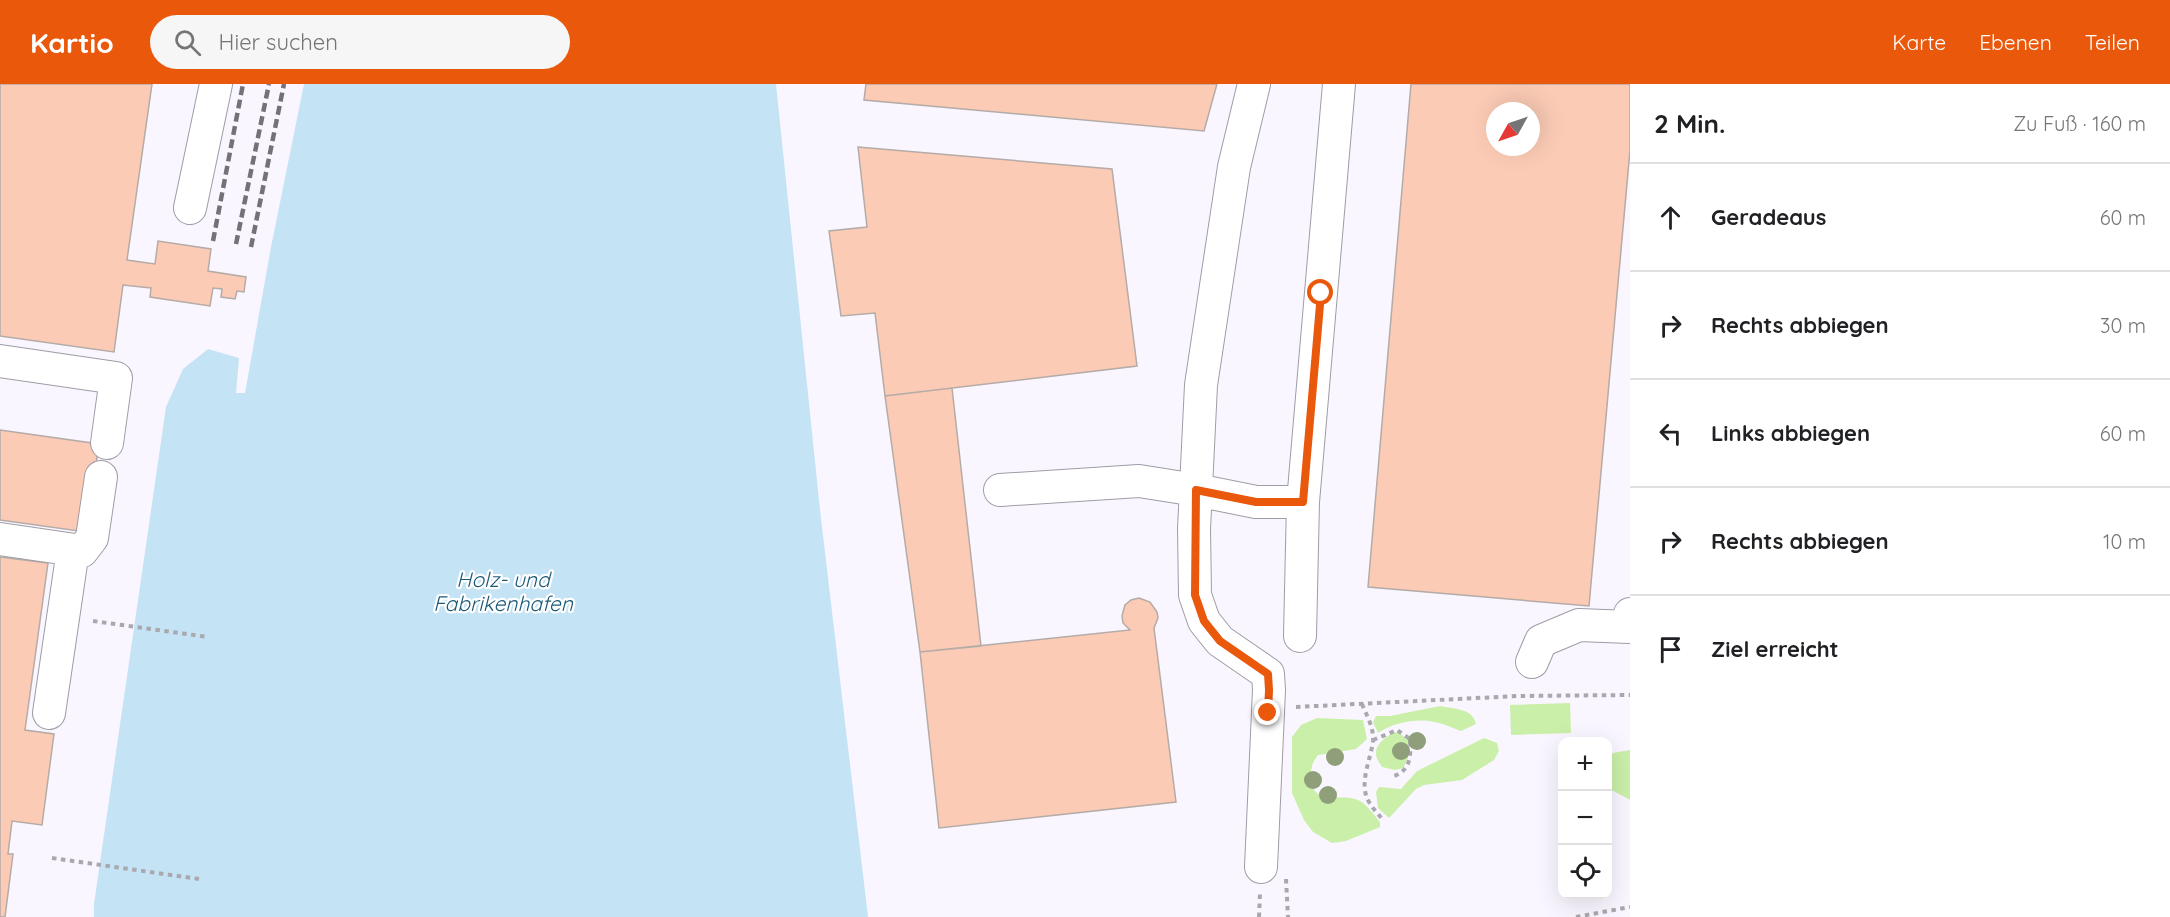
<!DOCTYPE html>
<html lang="de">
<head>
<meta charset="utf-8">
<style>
  :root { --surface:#fff; --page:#f6f6f6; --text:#202124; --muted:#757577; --line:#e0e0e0; --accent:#ea580c }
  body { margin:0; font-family:Quicksand,sans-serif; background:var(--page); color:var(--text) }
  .controls { position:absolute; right:18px; bottom:18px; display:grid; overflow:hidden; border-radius:12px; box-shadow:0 6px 24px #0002 }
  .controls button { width:54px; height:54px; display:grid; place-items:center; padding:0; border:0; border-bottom:2px solid var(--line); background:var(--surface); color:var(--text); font:30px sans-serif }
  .compass { position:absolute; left:1486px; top:18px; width:54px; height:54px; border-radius:50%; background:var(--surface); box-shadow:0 6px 24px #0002; rotate:230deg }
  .stop { position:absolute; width:18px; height:18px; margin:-14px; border:4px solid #ea580c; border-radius:50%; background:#fff }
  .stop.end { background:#ea580c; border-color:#fff; box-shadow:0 2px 6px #0008 }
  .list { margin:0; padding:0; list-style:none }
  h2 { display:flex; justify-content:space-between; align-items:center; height:78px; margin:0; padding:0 24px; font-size:26px }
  h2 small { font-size:20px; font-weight:400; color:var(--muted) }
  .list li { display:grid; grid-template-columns:39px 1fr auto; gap:18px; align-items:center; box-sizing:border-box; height:108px; padding:0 24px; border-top:2px solid var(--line) }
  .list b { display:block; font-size:22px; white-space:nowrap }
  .list em { font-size:20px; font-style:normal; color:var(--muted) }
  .icon { flex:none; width:33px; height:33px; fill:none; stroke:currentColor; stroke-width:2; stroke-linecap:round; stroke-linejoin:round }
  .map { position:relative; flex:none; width:1630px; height:833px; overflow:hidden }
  header { display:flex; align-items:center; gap:36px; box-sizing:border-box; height:84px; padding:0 30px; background:var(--accent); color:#fff }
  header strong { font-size:28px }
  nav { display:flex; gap:33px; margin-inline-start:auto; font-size:21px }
  .search { width:420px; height:54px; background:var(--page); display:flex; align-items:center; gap:15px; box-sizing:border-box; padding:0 21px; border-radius:33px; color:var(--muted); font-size:22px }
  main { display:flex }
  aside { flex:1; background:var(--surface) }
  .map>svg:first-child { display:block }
  .green { fill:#caefa8 }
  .water { fill:#c4e3f5 }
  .building { fill:#fbcbb5; stroke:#b5aba7; stroke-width:1.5; fill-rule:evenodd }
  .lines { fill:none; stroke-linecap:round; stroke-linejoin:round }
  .minor-casing { stroke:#a09ca5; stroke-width:34 }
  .path { stroke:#aaa8af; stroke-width:4; stroke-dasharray:4.5 4.5; stroke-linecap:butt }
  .minor { stroke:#fff; stroke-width:32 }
  .rail { stroke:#747278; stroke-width:4.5; stroke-dasharray:9 4.5; stroke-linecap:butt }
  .tree { fill:#8f9f7a }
  .route { stroke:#ea580c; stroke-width:8 }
  .labels { text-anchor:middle; stroke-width:4.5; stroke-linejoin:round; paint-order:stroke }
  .water-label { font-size:21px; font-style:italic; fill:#1b5978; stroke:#fff }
</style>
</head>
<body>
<header>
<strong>Kartio</strong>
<div class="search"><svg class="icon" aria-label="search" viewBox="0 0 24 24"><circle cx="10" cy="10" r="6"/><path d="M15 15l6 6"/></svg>Hier suchen</div>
<nav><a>Karte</a><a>Ebenen</a><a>Teilen</a></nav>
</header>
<main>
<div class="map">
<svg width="1630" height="833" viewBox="0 0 1630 833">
  <rect width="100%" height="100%" fill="#f9f6ff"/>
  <path class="green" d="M1570,619L1571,649L1511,651L1510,621Z
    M1440,622C1453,625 1473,624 1476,640L1461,647C1452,644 1443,639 1434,638C1416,634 1393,639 1378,649L1373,638L1376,632H1390Z
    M1317,634L1363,636L1367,655L1356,665L1318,671C1312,679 1311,683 1311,693C1312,725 1342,707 1360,717C1367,721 1374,731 1380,738V743L1346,757L1332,759L1313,748L1304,736L1292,709V653L1301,641Z
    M1398,648L1408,656V674L1403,684L1395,686L1382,683C1380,679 1376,675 1376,670C1375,660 1389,649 1398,648Z
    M1484,654L1497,659L1499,667L1494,676L1462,696L1424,701L1416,705L1389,734L1378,724L1376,708L1379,703L1401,705L1417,687Z
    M1630,666V716L1608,704V677L1613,669Z"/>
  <path class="water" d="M304,0H776L820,426L868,833H94V820L166,323L183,285L208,265L239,274L236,309H245L271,163Z"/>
  <path class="building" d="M0,0H152L127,176L155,180L158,157L211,165L208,187L246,193L244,208L237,207L235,215L221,213L222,205L213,204L210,222L150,213L151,204L123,201L114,268L0,252Z
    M866,0H1217L1204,47L864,16Z
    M1411,0H1630V66L1589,522L1368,503ZM1495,27H1531V63H1495Z
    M858,63L1112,85L1137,282L885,312L875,229L841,232L829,147L867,143Z
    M952,304L981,562L920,568L885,312Z
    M0,346L99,360L86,448L0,436Z
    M0,473L48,479L25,646L54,650L42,741L12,737L8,770H13L5,833H0Z
    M1139,514L1150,518L1157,528L1158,534L1154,544L1176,718L939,744L920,568L1130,546L1123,539L1122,532L1125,521L1131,516Z"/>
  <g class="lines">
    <defs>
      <path id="minor" d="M1254,0L1234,83L1201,301L1194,445L1195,511L1204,537L1220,557L1268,590L1269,606L1261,783
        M190,124L216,0
        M0,277L116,294L107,359
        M1000,406L1139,397L1196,406L1256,418H1303
        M0,455L82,467L92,454L101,393
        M1300,552L1303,418L1339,0
        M1532,578L1541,557L1579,541L1629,543L1630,530
        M49,629L73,466"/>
    </defs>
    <use href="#minor" class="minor-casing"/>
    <path class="path" d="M93,537L208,553
      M1362,620C1367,632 1374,644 1373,657C1371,675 1358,700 1369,718C1373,725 1379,731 1384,737
      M1296,623L1518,612L1630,611
      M1373,656L1397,646L1410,655C1411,671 1411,686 1394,692
      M52,774L199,795
      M1286,795L1288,833
      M1259,833L1260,809
      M1576,833L1630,823"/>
    <use href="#minor" class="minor"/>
    <path class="rail" d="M213,157L243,0
      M236,160L269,0
      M251,163L284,0"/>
  </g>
  <g class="tree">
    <circle cx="1417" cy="657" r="9"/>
    <circle cx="1401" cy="667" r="9"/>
    <circle cx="1335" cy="673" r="9"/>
    <circle cx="1313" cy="696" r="9"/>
    <circle cx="1328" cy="711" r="9"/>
  </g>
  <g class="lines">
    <path class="route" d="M1268,629L1269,606L1268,590L1220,557L1204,537L1195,511L1196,406L1256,418H1303L1321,209"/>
  </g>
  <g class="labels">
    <g class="water-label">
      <text x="503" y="503">Holz- und<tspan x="503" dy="24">Fabrikenhafen</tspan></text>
    </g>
  </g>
</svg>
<div class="controls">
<button>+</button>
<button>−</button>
<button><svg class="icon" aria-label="locate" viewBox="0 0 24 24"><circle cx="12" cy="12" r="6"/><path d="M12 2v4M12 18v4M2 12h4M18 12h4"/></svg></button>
</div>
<svg class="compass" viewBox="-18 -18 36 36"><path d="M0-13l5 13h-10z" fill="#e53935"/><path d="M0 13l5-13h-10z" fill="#757577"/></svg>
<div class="stop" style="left:1321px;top:209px"></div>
<div class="stop end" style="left:1268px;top:629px"></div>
</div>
<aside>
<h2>2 Min.<small>Zu Fuß · 160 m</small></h2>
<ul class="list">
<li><svg class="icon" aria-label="ahead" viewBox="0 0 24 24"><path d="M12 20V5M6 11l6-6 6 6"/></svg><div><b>Geradeaus</b></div><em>60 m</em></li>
<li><svg class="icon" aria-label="right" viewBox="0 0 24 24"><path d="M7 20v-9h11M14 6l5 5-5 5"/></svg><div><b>Rechts abbiegen</b></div><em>30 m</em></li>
<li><svg class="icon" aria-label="left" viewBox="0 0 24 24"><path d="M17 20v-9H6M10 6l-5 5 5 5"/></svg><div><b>Links abbiegen</b></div><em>60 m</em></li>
<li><svg class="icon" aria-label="right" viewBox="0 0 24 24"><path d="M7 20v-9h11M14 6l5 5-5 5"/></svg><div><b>Rechts abbiegen</b></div><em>10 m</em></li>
<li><svg class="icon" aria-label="arrive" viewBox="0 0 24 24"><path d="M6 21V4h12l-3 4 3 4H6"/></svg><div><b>Ziel erreicht</b></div></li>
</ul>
</aside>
</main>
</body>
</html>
